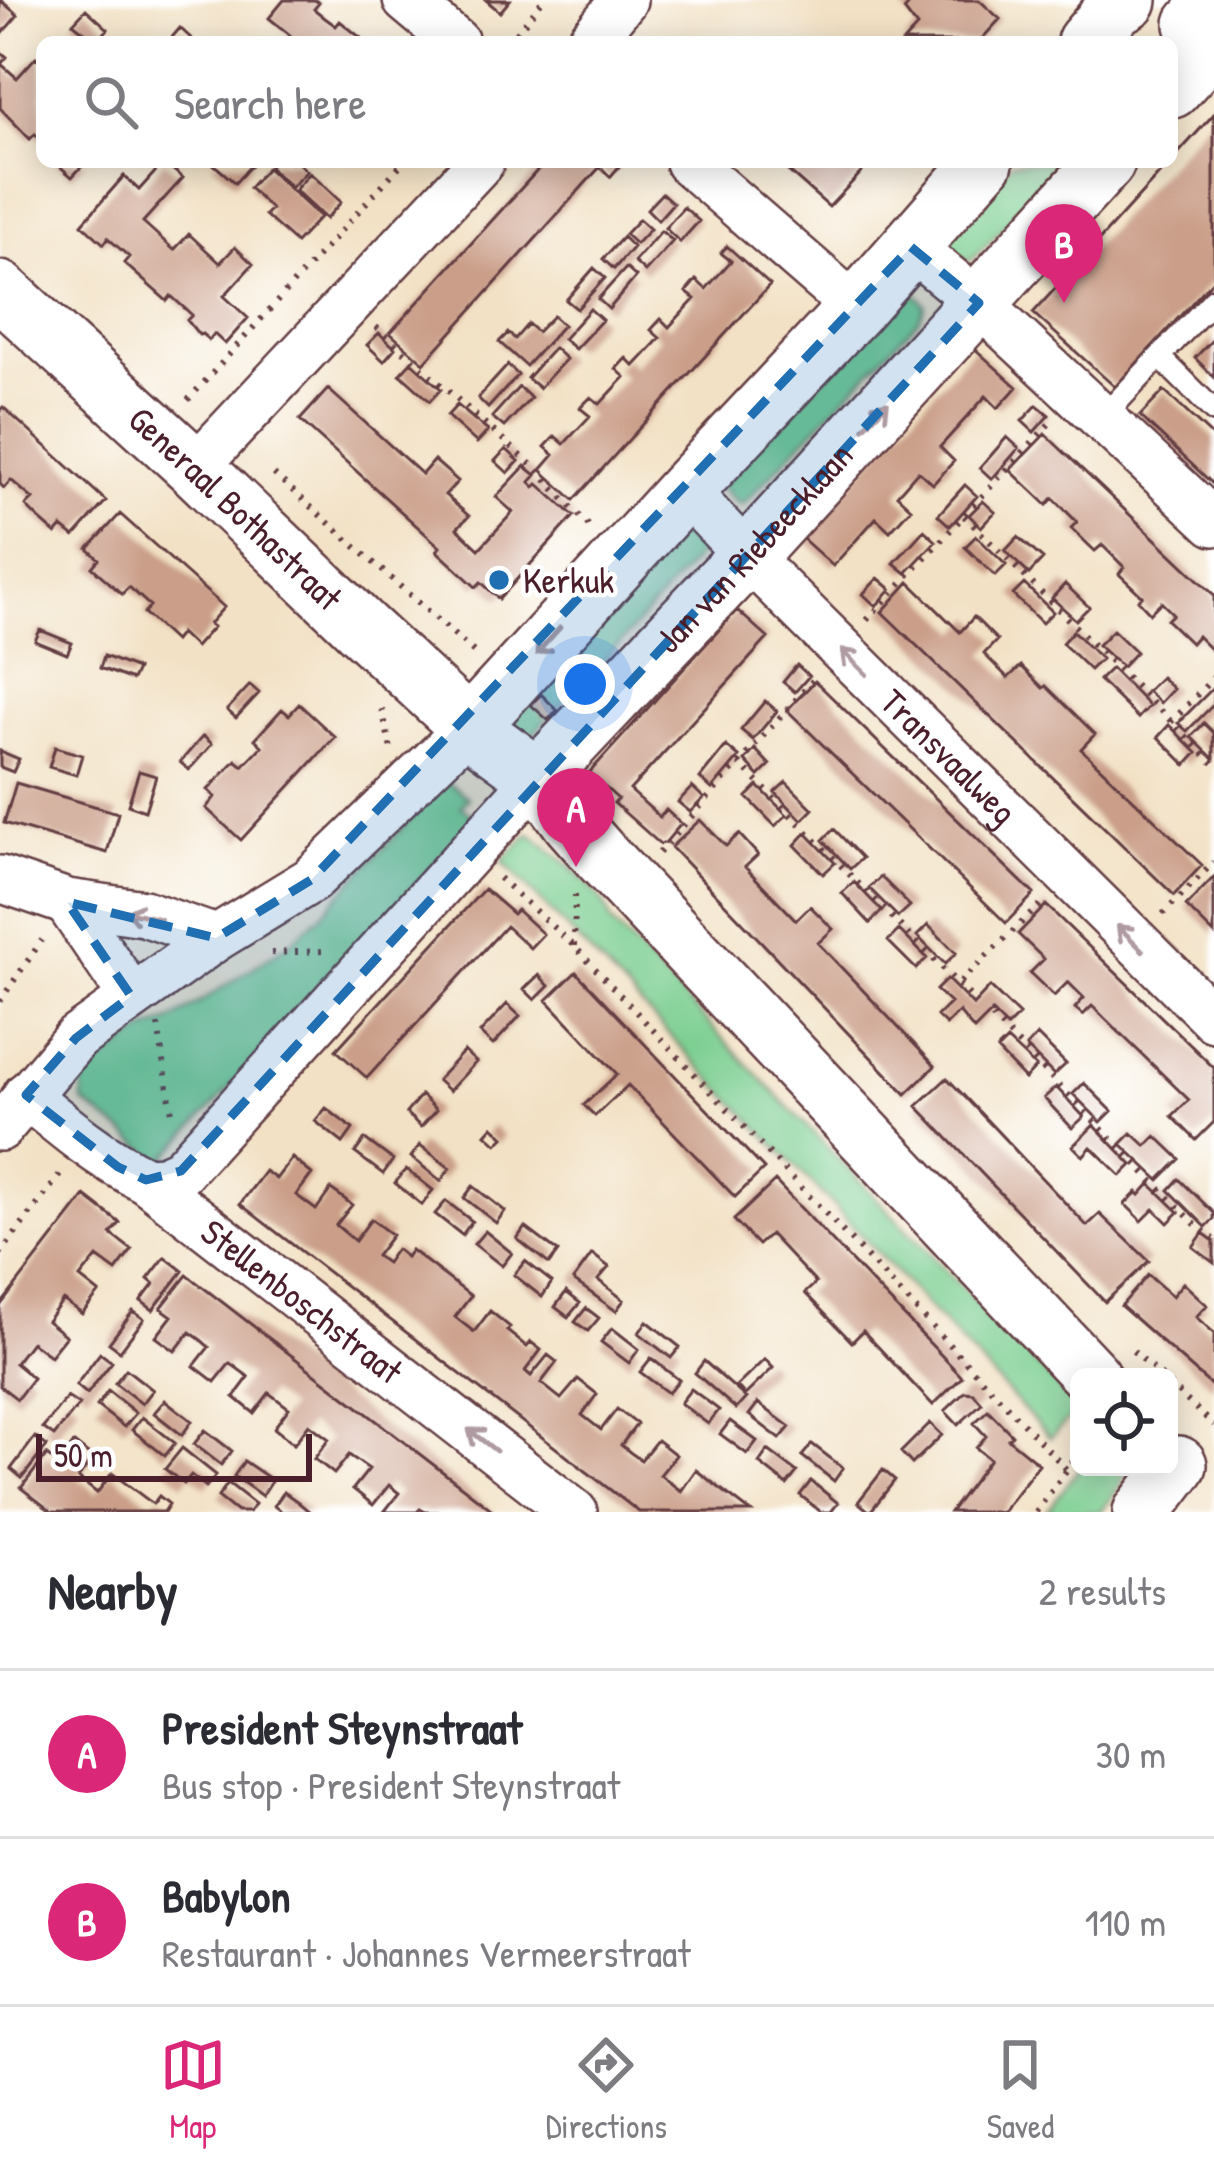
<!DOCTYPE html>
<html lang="en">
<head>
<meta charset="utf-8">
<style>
  :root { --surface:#fff; --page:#f7f7f7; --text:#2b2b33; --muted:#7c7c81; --line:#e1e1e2; --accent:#db2777 }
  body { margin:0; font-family:"Patrick Hand",sans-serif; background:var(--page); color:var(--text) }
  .controls { position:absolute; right:36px; bottom:36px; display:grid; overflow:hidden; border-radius:18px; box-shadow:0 6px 30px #0003 }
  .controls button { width:108px; height:108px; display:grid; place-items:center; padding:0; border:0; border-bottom:3px solid var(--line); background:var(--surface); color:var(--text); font:60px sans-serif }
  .scale { position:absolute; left:36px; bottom:30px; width:276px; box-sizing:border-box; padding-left:12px; border:6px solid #4a1f2b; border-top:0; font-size:33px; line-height:42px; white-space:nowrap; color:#4a1f2b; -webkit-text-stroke:9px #fff; paint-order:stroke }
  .you { position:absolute; left:585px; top:684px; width:42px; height:42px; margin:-30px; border:9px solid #fff; border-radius:50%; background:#1a73e8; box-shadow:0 0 0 18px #1a73e833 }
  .badge { display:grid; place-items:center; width:78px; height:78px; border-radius:50%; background:var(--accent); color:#fff; font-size:39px; font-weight:700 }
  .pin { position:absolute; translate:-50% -99px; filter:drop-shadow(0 3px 6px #0008) }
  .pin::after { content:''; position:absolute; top:63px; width:42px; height:36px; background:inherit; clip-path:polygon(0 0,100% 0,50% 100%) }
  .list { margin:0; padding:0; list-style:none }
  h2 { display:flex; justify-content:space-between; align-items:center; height:156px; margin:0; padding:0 48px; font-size:51px }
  h2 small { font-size:39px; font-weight:400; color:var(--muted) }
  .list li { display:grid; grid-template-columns:78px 1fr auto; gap:36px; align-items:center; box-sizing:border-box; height:168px; padding:0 48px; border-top:3px solid var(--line) }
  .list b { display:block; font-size:45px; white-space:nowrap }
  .list p { margin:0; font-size:39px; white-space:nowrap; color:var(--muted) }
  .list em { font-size:39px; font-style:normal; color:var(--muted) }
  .icon { flex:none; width:66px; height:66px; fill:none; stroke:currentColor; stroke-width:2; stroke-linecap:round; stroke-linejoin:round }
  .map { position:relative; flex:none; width:1214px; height:1512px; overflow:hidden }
  .search { position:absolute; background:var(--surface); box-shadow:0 6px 30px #0003; left:36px; right:36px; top:36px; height:132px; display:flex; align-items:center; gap:30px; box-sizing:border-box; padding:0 42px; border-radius:18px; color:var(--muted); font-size:45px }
  .sheet { height:492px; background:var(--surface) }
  nav { display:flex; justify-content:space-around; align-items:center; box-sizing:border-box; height:168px; border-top:3px solid var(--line); background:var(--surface); font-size:33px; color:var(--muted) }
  nav a { display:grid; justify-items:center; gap:6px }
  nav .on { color:var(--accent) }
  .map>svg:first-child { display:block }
  .green { fill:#7ace90; stroke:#62765e; stroke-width:3 }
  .building { fill:#ca9e88 }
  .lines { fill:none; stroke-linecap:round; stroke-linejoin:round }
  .service-casing { stroke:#633c42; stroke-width:26 }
  .minor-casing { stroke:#633c42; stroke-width:50 }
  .tertiary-casing { stroke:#633c42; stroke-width:62 }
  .path { stroke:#633c42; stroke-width:6; stroke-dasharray:3 9; stroke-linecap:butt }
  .service { stroke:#fff; stroke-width:21 }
  .minor { stroke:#fff; stroke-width:45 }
  .tertiary { stroke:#fff; stroke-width:57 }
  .oneway { stroke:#ae9aa0 }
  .marked { fill:#1f6fb2; fill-opacity:0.2; stroke:#1f6fb2; stroke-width:9; stroke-dasharray:24 15; stroke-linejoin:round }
  .poi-dot { fill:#1f6fb2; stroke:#fff; stroke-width:4.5 }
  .labels { text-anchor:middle; stroke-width:9; stroke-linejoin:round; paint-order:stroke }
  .street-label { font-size:36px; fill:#4a1f2b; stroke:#fff }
  .poi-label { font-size:36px; fill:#4a1f2b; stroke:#fff; text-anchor:start }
</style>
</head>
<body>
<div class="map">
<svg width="1214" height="1512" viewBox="0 0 1214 1512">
  <rect width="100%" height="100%" fill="#fff"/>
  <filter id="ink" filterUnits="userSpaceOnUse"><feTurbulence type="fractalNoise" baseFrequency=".00833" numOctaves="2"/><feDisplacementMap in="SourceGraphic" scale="24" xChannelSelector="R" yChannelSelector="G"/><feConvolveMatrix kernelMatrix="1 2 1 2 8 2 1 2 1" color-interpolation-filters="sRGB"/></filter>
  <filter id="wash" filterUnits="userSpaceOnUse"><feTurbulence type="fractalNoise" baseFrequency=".004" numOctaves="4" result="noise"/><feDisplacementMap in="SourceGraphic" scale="48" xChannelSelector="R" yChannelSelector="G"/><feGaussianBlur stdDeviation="2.7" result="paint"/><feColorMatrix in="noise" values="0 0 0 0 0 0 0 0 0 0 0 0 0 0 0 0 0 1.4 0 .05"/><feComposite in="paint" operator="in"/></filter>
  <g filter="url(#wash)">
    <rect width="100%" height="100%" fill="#f2e1c4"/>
    <path class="green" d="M1012,162H1057L1036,193L971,261L963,260L939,242Z
      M908,290L919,297L925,305L920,318L743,504L736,502L719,486Z
      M678,530L702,551L619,644L526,741L507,717Z
      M446,781L468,798L461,806L476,819L162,1162L83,1102V1081L103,1061L144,1031L171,1021L286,946L320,916Z
      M530,833C552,853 608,892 610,921L1079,1409L1050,1438L828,1200L502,861Z
      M1080,1467L1125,1468L1122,1484L1101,1512H1046Z"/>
    <g id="blocks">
      <path class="building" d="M0,0L18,15L0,36Z
        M284,0H315L319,3L314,9L325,18L336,26L340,21L366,42H285L290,35L269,18Z
        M486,0H510L500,12Z
        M913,0H979L1000,19L979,42H903L917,27L904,10Z
        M86,9L108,29L97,42L73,23Z
        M180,28L195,42H168Z
        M0,51L7,57L1,64L17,78L36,57L42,62V141L35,134L30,139L0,108Z
        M1214,114V279L1115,387L1033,313Z
        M55,162H86L72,177Z
        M164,162L183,178L143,222L174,250L189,234L220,263L235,247L253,264L224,296L248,318L225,344L214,334L209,340L202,334L199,335L187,320L192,315L171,296L167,301L124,263L129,257L118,247L108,238L104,244L82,224L124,176L139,190Z
        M211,162H254L235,183Z
        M273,162H297L307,171L291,187L269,167Z
        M545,162H623L610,177L600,167L424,363L390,333Z
        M794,162H871L829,207L787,170Z
        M267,168L320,217L296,243L265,215L271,209L249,188Z
        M310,173L341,202L326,219L295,190Z
        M662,193L673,203L658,220L647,209Z
        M684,207L699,221L680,242L665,228Z
        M639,219L650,229L636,244L625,234Z
        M661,231L673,241L645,272L634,262Z
        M623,237L633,247L614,269L603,259Z
        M727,246L770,285L574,500L541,470L554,455L545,447L555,436L564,444L590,416L580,408L591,397L600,404L625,377L616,369L626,358L634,366L660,338L651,330L661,319L669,327L695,299L686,292L696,280L706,289L731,261L721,253Z
        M594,268L605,278L577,309L566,300Z
        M626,268L636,277L609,309L598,299Z
        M590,309L602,320L575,349L563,339Z
        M553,316L563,325L526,366L499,342L508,333L515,339L528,324L537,332Z
        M379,333L395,348L384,361L367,345Z
        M1214,338V377L1195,358Z
        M554,348L566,359L539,388L527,378Z
        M974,348L1017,387L998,408L986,396L940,447L954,461L933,484L918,471L897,495L911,508L890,531L876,518L833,566L802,538Z
        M411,362L441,389L430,401L400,374Z
        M508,365L518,375L488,408L478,398Z
        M519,387L531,398L504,427L492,417Z
        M328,389L422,474L434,460L458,481L445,495L469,516L457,528L479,549L513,512L496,497L525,466L536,475L530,482L535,487L538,484L574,516L499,599L481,582L476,587L437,551L440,547L300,420Z
        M1164,391L1214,438V485L1140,416Z
        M457,405L488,431L477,443L447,416Z
        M1037,405L1049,415L1034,432L1022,421Z
        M3,407L106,501L74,537L62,527L56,534L40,520L26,506L33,499L11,480L4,488L0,484V410Z
        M1045,434L1214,595V653L1197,636L1191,643L1167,620L1173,614L1161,602L1150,613L1138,600L1142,596L1119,574L1124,567L1102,545L1095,551L1071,528L1077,522L1053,498L1047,505L1010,470Z
        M1007,437L1019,448L992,479L980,468Z
        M506,449L519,461L508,473L495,461Z
        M965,485L977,496L950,526L938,515Z
        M983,501L995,512L981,527L969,515Z
        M120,514L224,607L209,624L213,627L195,647L180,633L174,641L144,613L150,606L129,587L122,594L92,567L99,559L88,549Z
        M924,530L936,541L906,573L894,563Z
        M976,536L1006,565L995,576L965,547Z
        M1018,537L1043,559L1029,574L1005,551Z
        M878,578L891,589L876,606L863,594Z
        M909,582L960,632L974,617L997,640L984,654L1008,678L1021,666L1043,688L1046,686L1095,734L1081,749L1202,865L1174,895L882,612Z
        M1024,584L1053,612L1042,623L1013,595Z
        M1065,584L1089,607L1076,620L1052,598Z
        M737,610L768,638L630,790L660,817L666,810L681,824L665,843L660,844L614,803L618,799L589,773Z
        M40,630L72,643L67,654L35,641Z
        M1113,630L1136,652L1122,667L1098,645Z
        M1073,631L1101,659L1090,670L1062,643Z
        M104,656L137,669L132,680L100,668Z
        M797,665L809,676L795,692L783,682Z
        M1111,668L1149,706L1138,718L1099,680Z
        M1161,677L1173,689L1160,703L1147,691Z
        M815,681L1034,894L1006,923L787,710Z
        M250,685L259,693L236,718L227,710Z
        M1214,687V704L1187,731L1178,723Z
        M541,694L557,710L548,720L531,705Z
        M765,701L777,711L753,740L741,730Z
        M299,704L335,737L241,840L206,808L215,797L208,790L236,760L243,766L262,746L255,739L282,709L289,715Z
        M1204,723L1214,733V759L1191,737Z
        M1169,725L1197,753L1186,765L1158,737Z
        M203,736L212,744L189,770L180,762Z
        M726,746L739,757L712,789L700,778Z
        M55,747L82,755L76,775L49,767Z
        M755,749L770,765L759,776L745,761Z
        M0,751L19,759L13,772L0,767Z
        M139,771L156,776L145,811L128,805Z
        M786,782L813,809L802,820L775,792Z
        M16,783L118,813L107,853L4,823Z
        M758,786L787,815L775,826L747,797Z
        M692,787L704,798L690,812L678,802Z
        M700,820L726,846L739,834L758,855L745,867L796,920L810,906L833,929L818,943L935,1066L906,1094L671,847Z
        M834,829L862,858L850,869L823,840Z
        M806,833L835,863L823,874L795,845Z
        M881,877L910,906L898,917L869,888Z
        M1214,877V934L1186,906Z
        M854,882L882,911L870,923L842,893Z
        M484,889L513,914L517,910L543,934L530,948L506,926L367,1078L336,1050Z
        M1046,905L1214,1068V1122L1196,1140L1172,1116L1189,1100L1092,1006L1083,1015L1075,1008L1084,998L1068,982L1054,996L1030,973L1044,959L1018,934Z
        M928,925L956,953L945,964L917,936Z
        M899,930L927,958L916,969L888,941Z
        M576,972L764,1169L735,1197L628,1085L595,1116L584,1105L617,1074L547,1000Z
        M539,975L549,986L535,1000L524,989Z
        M947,979L973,1005L990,987L1019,1015L1007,1027L992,1012L974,1030L959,1012L946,1025L937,1016L950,1003L936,990Z
        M507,1004L520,1016L493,1045L480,1033Z
        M1037,1035L1066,1064L1054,1075L1026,1047Z
        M1007,1040L1036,1067L1025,1079L997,1050Z
        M464,1051L476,1062L449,1091L437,1080Z
        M947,1078L1087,1226L1100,1214L1149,1261L1105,1302L917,1106Z
        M1084,1083L1112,1111L1101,1122L1073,1094Z
        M1056,1087L1084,1117L1072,1128L1044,1098Z
        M421,1095L436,1110L421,1127L406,1113Z
        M326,1108L353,1129L343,1143L315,1121Z
        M1094,1125L1132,1165L1121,1176L1091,1147L1083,1156L1073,1146Z
        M493,1126L504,1137L497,1144L486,1134Z
        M1132,1133L1146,1146L1156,1136L1180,1159L1159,1180L1121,1144Z
        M365,1139L393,1160L383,1174L355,1153Z
        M420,1145L450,1168L441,1181L411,1157Z
        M292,1158L312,1174L296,1195L316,1210L331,1189L342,1197L352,1205L336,1225L355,1241L371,1219L392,1235L376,1256L386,1263L396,1249L406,1257L411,1250L471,1296L455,1317L474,1332L490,1311L510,1327L507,1331L527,1347L531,1342L541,1350L525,1371L531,1376L548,1355L557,1362L541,1383L561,1399L578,1379L597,1394L582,1415L601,1430L617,1409L637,1424L621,1445L631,1453L641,1460L657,1440L676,1455L660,1475L681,1491L696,1470L751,1512H639L240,1204L265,1171L276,1179Z
        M406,1169L433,1190L422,1205L395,1183Z
        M1179,1179L1214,1213V1219L1206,1227L1169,1190Z
        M775,1181L962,1377L933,1405L863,1331L852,1342L805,1293L816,1283L770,1234L758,1245L734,1220Z
        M1150,1184L1179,1212L1168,1223L1154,1209L1142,1221L1125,1204L1137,1192L1140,1195Z
        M473,1186L505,1211L496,1223L464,1198Z
        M85,1196L120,1223L111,1234L132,1250L116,1271L97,1257L88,1268L80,1278L99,1293L82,1314L63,1300L47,1321L66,1336L50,1356L31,1342L15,1363L33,1378L17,1399L0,1386V1306Z
        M446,1201L472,1221L462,1235L435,1214Z
        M525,1227L558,1252L549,1264L517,1239Z
        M485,1231L512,1253L502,1266L474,1244Z
        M1203,1233L1214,1241V1263L1193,1247Z
        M592,1254L609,1267L598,1280L624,1300L616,1311L573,1280Z
        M165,1257L183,1271L153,1310L141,1301L154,1284L148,1279Z
        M525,1261L552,1282L542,1297L514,1275Z
        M187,1275L452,1479L495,1512H425L420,1509L417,1512H384L399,1493L389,1485L373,1505L353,1489L369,1469L349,1455L334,1474L324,1466L314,1459L329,1439L309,1424L294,1444L274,1428L289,1408L269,1393L254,1413L234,1397L249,1377L230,1363L215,1382L194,1366L209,1347L201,1340L190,1332L175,1351L156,1337L172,1316L161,1308Z
        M1148,1275L1172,1296L1183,1283L1207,1305L1196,1317L1214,1333V1388L1121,1306Z
        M566,1292L580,1303L568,1317L555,1307Z
        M586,1308L599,1318L588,1331L575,1322Z
        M133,1311L144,1319L120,1351L109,1343Z
        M647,1321L680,1347L671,1358L639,1333Z
        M612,1328L639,1349L629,1363L601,1342Z
        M100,1353L112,1362L87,1394L76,1385Z
        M651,1358L679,1380L668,1393L640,1372Z
        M765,1359L773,1368L745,1395L737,1386Z
        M704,1361L746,1398L736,1409L695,1373Z
        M126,1369L153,1390L142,1404L115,1383Z
        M691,1389L719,1410L708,1424L680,1403Z
        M108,1391L136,1413L124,1427L97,1406Z
        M965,1392L973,1393L982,1403L958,1425L945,1411Z
        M67,1397L79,1405L54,1436L43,1428Z
        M165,1400L192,1421L182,1435L154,1413Z
        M758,1403L790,1427L780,1439L749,1415Z
        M988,1410L1012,1435L1008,1439L1039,1464L1002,1512H950L990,1459L976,1448L986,1436L974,1423Z
        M142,1417L175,1443L165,1456L132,1430Z
        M730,1421L757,1441L747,1454L720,1434Z
        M930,1423L942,1435L912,1464L901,1452Z
        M205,1430L232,1451L221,1465L194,1444Z
        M35,1437L47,1446L22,1478L11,1469Z
        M74,1443L93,1458L78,1478L97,1493L112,1473L153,1504L159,1496L169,1504L164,1512H52L21,1488L47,1455L57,1464Z
        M812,1444L843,1468L834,1481L802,1456Z
        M182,1448L216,1475L206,1487L191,1475L184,1484L165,1469Z
        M768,1450L797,1472L787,1485L759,1463Z
        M244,1461L272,1480L262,1496L234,1476Z
        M883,1470L895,1480L870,1512L858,1502Z
        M811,1481L838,1503L831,1512H821L800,1495Z
        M228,1483L255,1504L249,1512H237L218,1497Z
        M284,1492L298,1502L310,1512H282L274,1506Z"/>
    </g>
  </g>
  <g filter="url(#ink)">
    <use href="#blocks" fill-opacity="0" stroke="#633c42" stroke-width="3"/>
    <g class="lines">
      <defs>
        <path id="service" d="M1160,357L1214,411
          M1102,418L1214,299"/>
        <g id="minor">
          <path d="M406,0L456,42"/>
          <path d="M589,42L624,0"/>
          <path d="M688,162L856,308"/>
          <path d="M911,247L979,303L1214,523"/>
          <path d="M195,468L481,162"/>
          <path id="s1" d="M685,490L747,556L1214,1019"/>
          <path d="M0,879L67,902L144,913L216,938"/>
          <path d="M67,902L131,996"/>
          <path id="s2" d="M26,1095C64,1127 101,1158 146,1180L574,1512"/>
          <path d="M0,1128L76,1038L216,938L311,880L469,727"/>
          <path d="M146,1180L163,1179L181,1171L538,777"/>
        </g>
        <g id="tertiary">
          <path d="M1086,42L1116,7L1128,0"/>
          <path d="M1172,89L1210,47L1194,24L1214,1"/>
          <path id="s3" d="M0,290L195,468L363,629L469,727L538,777L571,822L601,856L1092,1377"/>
          <path d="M469,727L685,490L856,308L984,162"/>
          <path id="s4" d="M538,777L747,556L1106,162"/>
          <path d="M1142,1512L1178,1465"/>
        </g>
      </defs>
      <use href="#service" class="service-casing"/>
      <use href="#minor" class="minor-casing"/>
      <use href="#tertiary" class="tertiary-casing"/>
      <path class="path" d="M509,42L543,0
        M376,327L534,467L590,527
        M188,400L403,162
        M274,474L475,653
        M964,516L1214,764
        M867,620L1050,423
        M382,709L391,749
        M1171,722L1214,677
        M739,763L973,999
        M659,853L814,679
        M499,878L574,946L1068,1471
        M1163,914L1214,862
        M574,946L575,895
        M271,953L324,951
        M960,982L1041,904
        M0,1001L42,940
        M992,1017L1196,1225L1214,1239
        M158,1025L173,1119
        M0,1254L60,1175
        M1133,1351L1162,1377
        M1169,1384L1214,1425
        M1036,1512L1079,1453"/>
      <use href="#service" class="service"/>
      <use href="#minor" class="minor"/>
      <use href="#tertiary" class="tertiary"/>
    </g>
    <defs><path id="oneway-shaft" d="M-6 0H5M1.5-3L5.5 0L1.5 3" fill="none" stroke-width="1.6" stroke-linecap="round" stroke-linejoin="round" transform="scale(3)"/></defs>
    <g class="oneway">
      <use href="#oneway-shaft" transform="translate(876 415) rotate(-47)"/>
      <use href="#oneway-shaft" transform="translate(548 641) rotate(132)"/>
      <use href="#oneway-shaft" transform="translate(854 662) rotate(-135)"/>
      <use href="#oneway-shaft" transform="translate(143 915) rotate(-167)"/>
      <use href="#oneway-shaft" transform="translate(1130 938) rotate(-135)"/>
      <use href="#oneway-shaft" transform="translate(482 1440) rotate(-142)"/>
    </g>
  </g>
  <path class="marked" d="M911,247L979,303L181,1171L146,1180L118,1167L26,1095L76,1038L131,996L67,902L216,938L311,880Z"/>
  <circle class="poi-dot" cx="499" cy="580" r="12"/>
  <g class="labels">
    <g class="street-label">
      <text dy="13" stroke="none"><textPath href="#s3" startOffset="321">Generaal Bothastraat</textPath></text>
      <text dy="13" stroke="none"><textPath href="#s4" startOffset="315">Jan van Riebeecklaan</textPath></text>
      <text dy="13" stroke="none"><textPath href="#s1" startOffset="375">Transvaalweg</textPath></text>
      <text dy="13" stroke="none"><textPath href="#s2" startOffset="345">Stellenboschstraat</textPath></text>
    </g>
    <g class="poi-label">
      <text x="523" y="593">Kerkuk</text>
    </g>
  </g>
</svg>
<div class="controls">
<button><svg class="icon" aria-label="locate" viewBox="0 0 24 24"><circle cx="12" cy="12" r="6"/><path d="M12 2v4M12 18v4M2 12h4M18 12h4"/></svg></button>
</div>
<div class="scale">50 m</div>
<div class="you"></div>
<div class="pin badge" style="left:576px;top:867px">A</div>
<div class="pin badge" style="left:1064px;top:303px">B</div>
<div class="search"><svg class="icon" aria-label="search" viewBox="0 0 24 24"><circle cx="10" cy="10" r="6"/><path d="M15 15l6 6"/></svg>Search here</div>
</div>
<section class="sheet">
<h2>Nearby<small>2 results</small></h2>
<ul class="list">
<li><span class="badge">A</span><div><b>President Steynstraat</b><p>Bus stop · President Steynstraat</p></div><em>30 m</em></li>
<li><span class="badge">B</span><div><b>Babylon</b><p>Restaurant · Johannes Vermeerstraat</p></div><em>110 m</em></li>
</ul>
</section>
<nav>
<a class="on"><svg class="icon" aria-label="map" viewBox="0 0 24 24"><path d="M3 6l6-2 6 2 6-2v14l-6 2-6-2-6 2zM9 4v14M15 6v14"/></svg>Map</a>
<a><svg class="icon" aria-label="directions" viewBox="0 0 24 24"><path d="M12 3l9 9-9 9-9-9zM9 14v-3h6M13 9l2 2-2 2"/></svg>Directions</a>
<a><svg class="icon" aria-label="saved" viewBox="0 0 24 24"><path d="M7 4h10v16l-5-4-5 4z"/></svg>Saved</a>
</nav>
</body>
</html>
